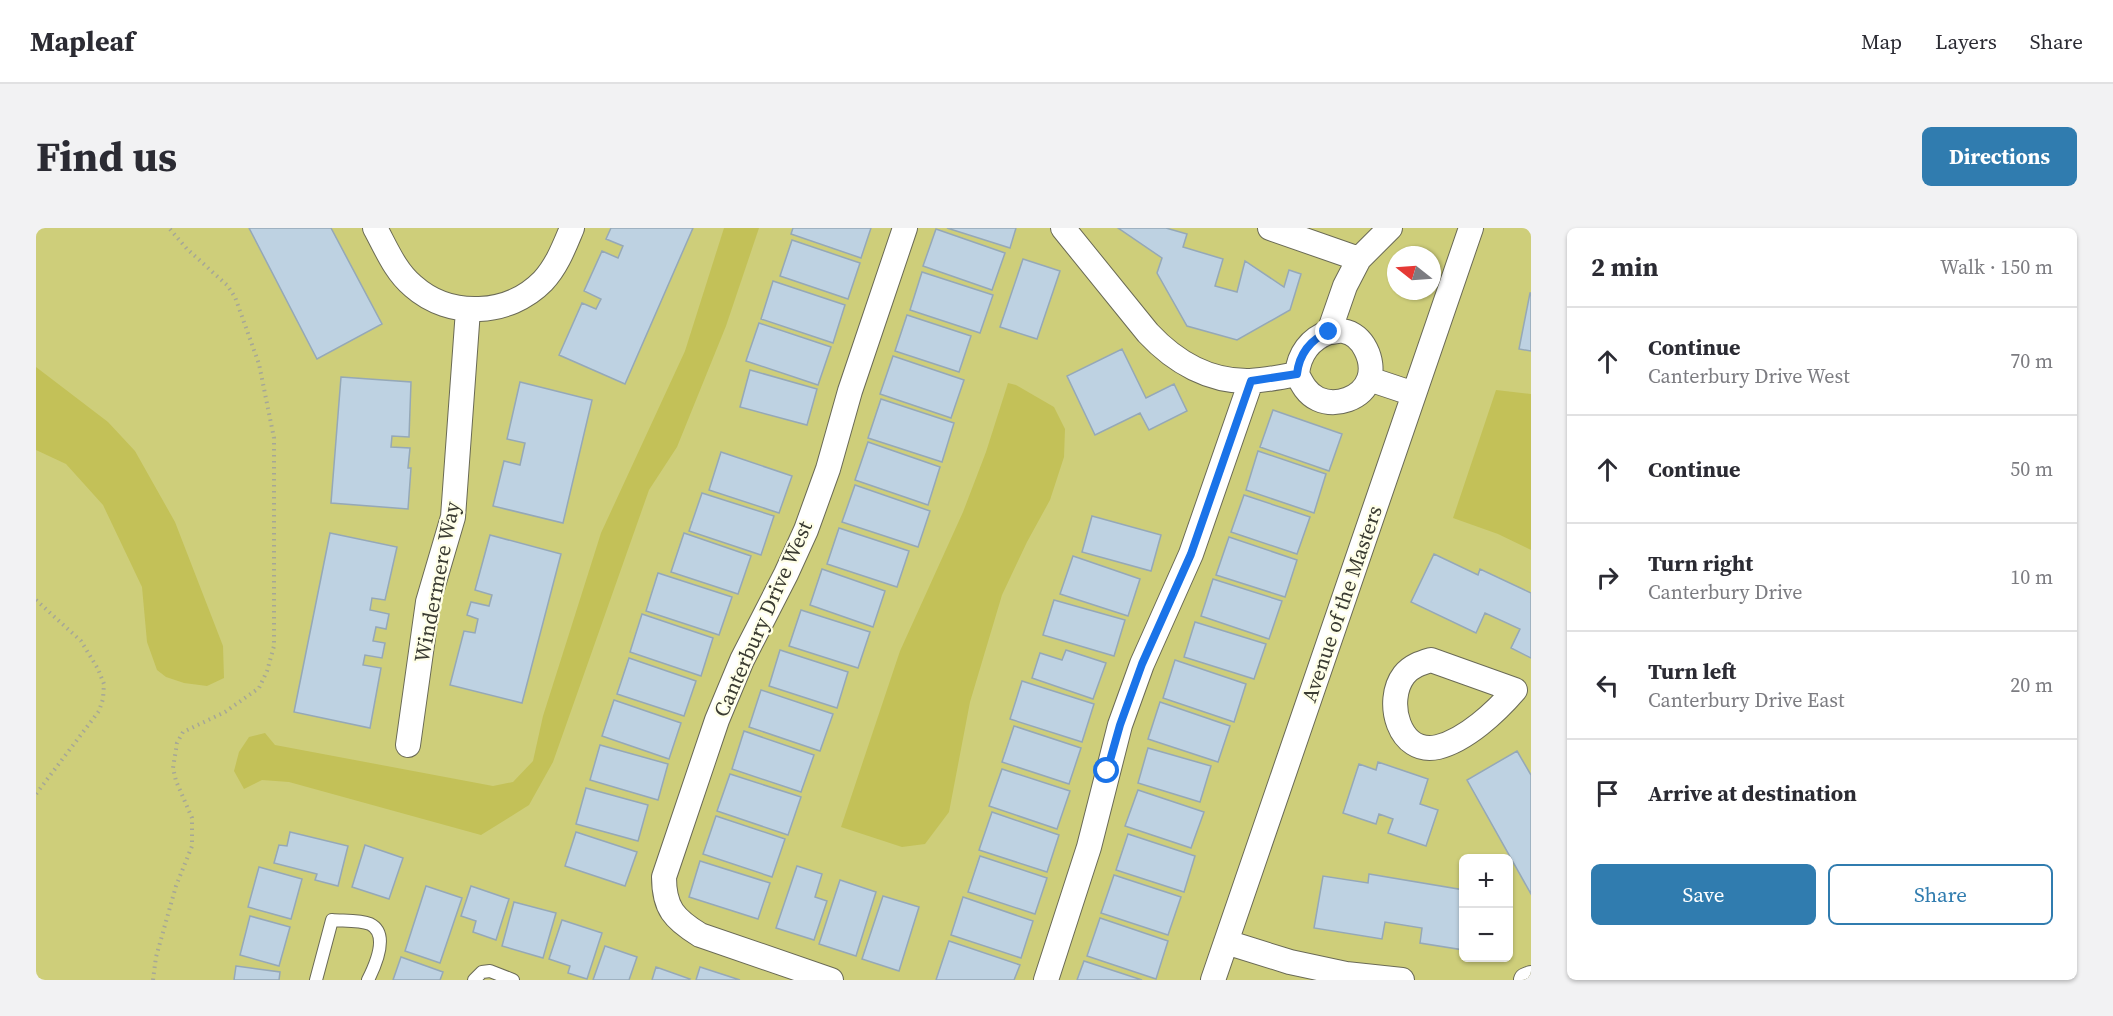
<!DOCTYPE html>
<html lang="en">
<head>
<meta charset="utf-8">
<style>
  :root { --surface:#fff; --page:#f2f2f3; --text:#2b2b33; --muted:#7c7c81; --line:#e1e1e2; --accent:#307caf }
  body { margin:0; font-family:"Source Serif 4",serif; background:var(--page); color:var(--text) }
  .controls { position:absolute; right:18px; bottom:18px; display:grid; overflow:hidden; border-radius:9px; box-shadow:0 2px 4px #0004 }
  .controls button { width:54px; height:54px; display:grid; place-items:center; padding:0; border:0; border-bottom:2px solid var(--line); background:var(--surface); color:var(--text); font:30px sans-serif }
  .compass { position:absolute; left:1351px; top:18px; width:54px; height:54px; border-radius:50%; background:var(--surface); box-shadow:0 2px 4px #0004; rotate:287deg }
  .stop { position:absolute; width:18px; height:18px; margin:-14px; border:4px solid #1a73e8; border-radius:50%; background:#fff }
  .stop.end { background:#1a73e8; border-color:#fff; box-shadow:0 2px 6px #0008 }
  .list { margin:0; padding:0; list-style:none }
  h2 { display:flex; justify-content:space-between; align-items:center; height:78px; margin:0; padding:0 24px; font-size:26px }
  h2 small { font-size:20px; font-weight:400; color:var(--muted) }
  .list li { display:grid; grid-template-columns:39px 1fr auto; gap:18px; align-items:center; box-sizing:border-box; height:108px; padding:0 24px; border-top:2px solid var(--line) }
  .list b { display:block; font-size:22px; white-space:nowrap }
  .list p { margin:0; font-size:20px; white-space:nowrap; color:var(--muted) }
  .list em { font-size:20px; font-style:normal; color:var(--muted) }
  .actions { display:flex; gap:12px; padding:18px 24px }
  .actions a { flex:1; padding:14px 0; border:2px solid var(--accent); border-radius:9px; text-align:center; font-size:21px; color:var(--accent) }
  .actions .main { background:var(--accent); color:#fff }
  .icon { flex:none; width:33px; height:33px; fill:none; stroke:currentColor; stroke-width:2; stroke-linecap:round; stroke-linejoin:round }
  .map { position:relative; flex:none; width:1495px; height:752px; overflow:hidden; border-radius:9px }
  header { display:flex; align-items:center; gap:36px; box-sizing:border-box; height:84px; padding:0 30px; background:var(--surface); border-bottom:2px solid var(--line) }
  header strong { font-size:28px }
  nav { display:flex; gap:33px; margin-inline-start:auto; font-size:21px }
  .intro { display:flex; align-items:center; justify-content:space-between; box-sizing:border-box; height:144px; padding:0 36px }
  h1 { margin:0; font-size:42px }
  .button { padding:15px 27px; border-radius:9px; background:var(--accent); color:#fff; font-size:21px; font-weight:700 }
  main { display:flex; gap:36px; padding:0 36px }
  aside { flex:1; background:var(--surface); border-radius:9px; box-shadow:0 2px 4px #0004 }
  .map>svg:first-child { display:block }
  .green { fill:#cece7a; fill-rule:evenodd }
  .water { fill:#c3c158 }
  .building { fill:#bed2e2; stroke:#95a8b7; stroke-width:1.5 }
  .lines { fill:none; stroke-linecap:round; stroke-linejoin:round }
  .service-casing { stroke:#6a6a56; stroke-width:14 }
  .minor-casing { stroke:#6a6a56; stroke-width:26 }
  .path { stroke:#a6a796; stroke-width:4; stroke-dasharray:1.5 4.5; stroke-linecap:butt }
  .service { stroke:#fff; stroke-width:12 }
  .minor { stroke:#fff; stroke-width:24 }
  .route { stroke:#1a73e8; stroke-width:8 }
  .labels { text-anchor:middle; stroke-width:4.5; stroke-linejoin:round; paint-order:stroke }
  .street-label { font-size:21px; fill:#3a3b32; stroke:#ffffe8 }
</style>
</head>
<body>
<header>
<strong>Mapleaf</strong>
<nav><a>Map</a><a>Layers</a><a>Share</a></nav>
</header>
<div class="intro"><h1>Find us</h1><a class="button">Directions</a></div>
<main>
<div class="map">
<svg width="1495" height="752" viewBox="0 0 1495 752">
  <rect width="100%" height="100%" fill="#f1f2db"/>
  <path class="green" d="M0,0H1495V752H0ZM1360,27H1396V63H1360ZM1428,630H1472V730H1428Z"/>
  <path class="water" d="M688,0H723L690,98L641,219L613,262L517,534L493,577L445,607L253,554L226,552L208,561L198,543L203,524L213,509L229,505L239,517L457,558L477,554L497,533L507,488L565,305L649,123Z
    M0,139L72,194L99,223L139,294L187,418L188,450L171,458L148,455L130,449L121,442L111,414L106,359L67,277L30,236L0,222Z
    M972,155L980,157L1018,179L1029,201L1028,229L1014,272L991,314L966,367L934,474L913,584L889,616L866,619L805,599L864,423L927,284L950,224Z
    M1460,162L1495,166V322L1462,306L1417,290Z"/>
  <path class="building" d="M213,0H295L346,96L281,131Z
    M575,0H657L589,156L523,127L546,75L560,81L565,71L548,63L566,23L582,30L587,18L570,11Z
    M757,0H835L825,30L755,6Z
    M911,0H980L974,20Z
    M1082,0H1130L1151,6L1147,19L1187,31L1179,58L1201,64L1209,33L1248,59L1253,42L1265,46L1254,82L1201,112L1151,98L1121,45L1126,30Z
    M900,1L969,25L956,62L887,38Z
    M756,12L824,35L812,71L744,48Z
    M987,31L1024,43L1001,111L964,99Z
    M886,44L957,67L944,105L874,82Z
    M737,53L809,77L797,115L725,91Z
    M1494,65H1495V123L1483,121Z
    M871,87L935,108L923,144L859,123Z
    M723,95L795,119L782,157L710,133Z
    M1086,121L1110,170L1138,156L1151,183L1113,202L1104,185L1059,207L1031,148Z
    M857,128L928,152L915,190L844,166Z
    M714,142L781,161L771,197L704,179Z
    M305,149L375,154L373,209L356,208L355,219L374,220L372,240H375L372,281L295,275Z
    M484,154L556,172L527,295L457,278L468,233L484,237L489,215L471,211Z
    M845,171L918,195L906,234L832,210Z
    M1237,182L1306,206L1293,243L1224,219Z
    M832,214L904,239L892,277L819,252Z
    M1222,223L1290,246L1278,285L1210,262Z
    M685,224L756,248L743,285L673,262Z
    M819,257L894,283L882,319L806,294Z
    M666,265L738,288L725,327L653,303Z
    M1208,267L1274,289L1261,326L1195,304Z
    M1056,288L1125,307L1115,343L1046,324Z
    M803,300L873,323L861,359L791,336Z
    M294,305L361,319L349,372L336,370L334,382L353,386L350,401L340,399L337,413L349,415L346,430L329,427L327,437L345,440L334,500L258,484Z
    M648,305L715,328L702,366L635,344Z
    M454,307L525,326L486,475L414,457L428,403L439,405L442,391L431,387L435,374L453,378L456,367L439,362Z
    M1193,309L1261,332L1249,369L1180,347Z
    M1398,326L1442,347L1444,341L1495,365V430L1475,420L1484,401L1449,385L1440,405L1375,374Z
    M1037,328L1104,351L1092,388L1024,366Z
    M786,341L849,363L837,399L774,377Z
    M622,345L696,369L683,407L610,383Z
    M1177,351L1246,373L1233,411L1165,388Z
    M1018,372L1089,392L1078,428L1007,407Z
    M765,382L834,404L822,440L753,418Z
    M606,386L677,410L665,448L594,424Z
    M1159,394L1230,416L1218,451L1148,429Z
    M744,422L812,444L801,480L733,458Z
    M1030,422L1070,435L1057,471L996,450L1004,425L1026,432Z
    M593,430L660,453L648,488L581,466Z
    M1139,432L1210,456L1198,494L1127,470Z
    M986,453L1058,476L1046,514L974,491Z
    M725,462L797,486L784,523L713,499Z
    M578,472L645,495L633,531L566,508Z
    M1124,474L1194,498L1182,534L1112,511Z
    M978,498L1045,520L1033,556L966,534Z
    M708,503L778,527L765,564L696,541Z
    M564,517L632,536L622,572L554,552Z
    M1112,520L1175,538L1164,574L1102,555Z
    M1481,523L1495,547V666L1431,552Z
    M1342,534L1392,551L1384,576L1402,582L1390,618L1352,605L1357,591L1343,586L1340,596L1307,585L1323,536L1340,542Z
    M966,541L1034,563L1021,601L953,578Z
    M694,546L765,569L752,607L681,583Z
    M550,560L612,577L602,613L540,596Z
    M1102,562L1168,584L1155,620L1089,598Z
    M956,584L1023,607L1011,644L943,622Z
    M680,588L749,611L736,649L667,626Z
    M254,604L312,618L302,658L279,652L281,646L238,635L243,617L251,618Z
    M540,604L601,624L589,658L529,638Z
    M1092,606L1159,628L1148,664L1080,642Z
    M329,617L367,630L353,671L316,659Z
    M944,628L1011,650L999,686L932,664Z
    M664,633L734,655L722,691L653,669Z
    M761,638L786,646L779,669L791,673L778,712L740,700Z
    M223,639L266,651L255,691L212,679Z
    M1333,646L1428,662V722L1384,715L1386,700L1349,694L1346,711L1278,700L1287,648L1332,655Z
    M1078,647L1145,669L1132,707L1065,685Z
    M804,652L840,664L820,728L783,716Z
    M390,658L426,670L404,735L369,723Z
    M435,658L473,671L460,712L437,704L440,693L425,688Z
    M847,668L883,679L863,743L826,731Z
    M927,669L997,693L985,730L915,707Z
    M478,674L520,685L507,730L466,718Z
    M214,688L254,699L243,738L204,727Z
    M1064,690L1132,713L1120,751L1051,728Z
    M526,692L566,705L551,751L532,745L534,738L513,731Z
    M913,713L984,737L978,752H900Z
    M569,718L601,729L593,752H557Z
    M365,729L407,744L404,752H357Z
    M1048,733L1106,752H1041Z
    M200,738L244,744L243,752H198Z
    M620,739L654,751L653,752H616Z
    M664,739L704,752H660Z"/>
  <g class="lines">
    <defs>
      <path id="service" d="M280,752L296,692C307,693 324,692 334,696C354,706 339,738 332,752
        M438,752L446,744L454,743L477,752"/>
      <path id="minor" d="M339,0C350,20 359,43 377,58C414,91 473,88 507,53C521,38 528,19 536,0
        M1027,0L1112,105C1139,134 1174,154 1214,153C1230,152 1246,149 1261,146
        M1234,0L1323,31
        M1261,146C1263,126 1274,111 1293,104L1309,58L1323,31L1354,0
        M1261,146C1266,156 1271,166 1282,171C1300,179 1326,171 1333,151C1339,133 1327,106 1307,103C1303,102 1298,104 1293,104
        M1333,151L1378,166
        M1395,432L1479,462C1460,484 1430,512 1402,519C1363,528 1348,473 1368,447C1375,438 1385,435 1395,432Z
        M372,517L392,374L417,289L432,82
        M1190,714L1254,734L1310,746L1366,752
        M795,752L664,707C638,691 628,680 628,649L681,492L706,432L750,346L770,302L792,241L814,163L869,0
        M1010,752L1053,619L1084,497L1106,436L1155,326L1215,153
        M1177,752L1435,0
        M1490,752L1495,750"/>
    </defs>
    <use href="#service" class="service-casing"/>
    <use href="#minor" class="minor-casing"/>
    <path class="path" d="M0,372L45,413L62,441L68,456L67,471L63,483L0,566
      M117,752L120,729L140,658L156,618V590L140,553L137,540L141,515L147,504L189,484L223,460L231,443L238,418V210L223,136L199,69L191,57L151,21L133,0"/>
    <use href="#service" class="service"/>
    <use href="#minor" class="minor"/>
  </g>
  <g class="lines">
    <path class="route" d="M1071,543L1084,497L1106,436L1155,326L1215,153L1261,146C1263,127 1274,111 1293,104"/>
  </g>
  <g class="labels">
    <g class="street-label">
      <text transform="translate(401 354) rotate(-79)" y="7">Windermere Way</text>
      <text transform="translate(1306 376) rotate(-71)" y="7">Avenue of the Masters</text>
      <text transform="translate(727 391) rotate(-66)" y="7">Canterbury Drive West</text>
    </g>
  </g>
</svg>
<div class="controls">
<button>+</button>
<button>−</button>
</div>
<svg class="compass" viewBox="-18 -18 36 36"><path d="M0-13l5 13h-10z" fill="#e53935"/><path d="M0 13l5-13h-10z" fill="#7c7c81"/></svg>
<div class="stop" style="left:1071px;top:543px"></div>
<div class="stop end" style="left:1293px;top:104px"></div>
</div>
<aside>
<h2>2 min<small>Walk · 150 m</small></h2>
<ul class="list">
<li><svg class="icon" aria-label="ahead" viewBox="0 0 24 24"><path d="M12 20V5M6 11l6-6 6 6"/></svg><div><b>Continue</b><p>Canterbury Drive West</p></div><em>70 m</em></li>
<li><svg class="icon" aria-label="ahead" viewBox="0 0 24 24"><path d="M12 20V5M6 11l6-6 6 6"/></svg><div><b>Continue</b></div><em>50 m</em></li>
<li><svg class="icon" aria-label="right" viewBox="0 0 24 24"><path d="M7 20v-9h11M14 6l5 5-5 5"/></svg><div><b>Turn right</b><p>Canterbury Drive</p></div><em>10 m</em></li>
<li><svg class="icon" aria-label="left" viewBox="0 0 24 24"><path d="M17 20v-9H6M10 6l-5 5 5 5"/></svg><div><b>Turn left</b><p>Canterbury Drive East</p></div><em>20 m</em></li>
<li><svg class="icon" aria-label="arrive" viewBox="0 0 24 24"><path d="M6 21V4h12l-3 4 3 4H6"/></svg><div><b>Arrive at destination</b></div></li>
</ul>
<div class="actions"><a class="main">Save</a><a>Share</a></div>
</aside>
</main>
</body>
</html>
